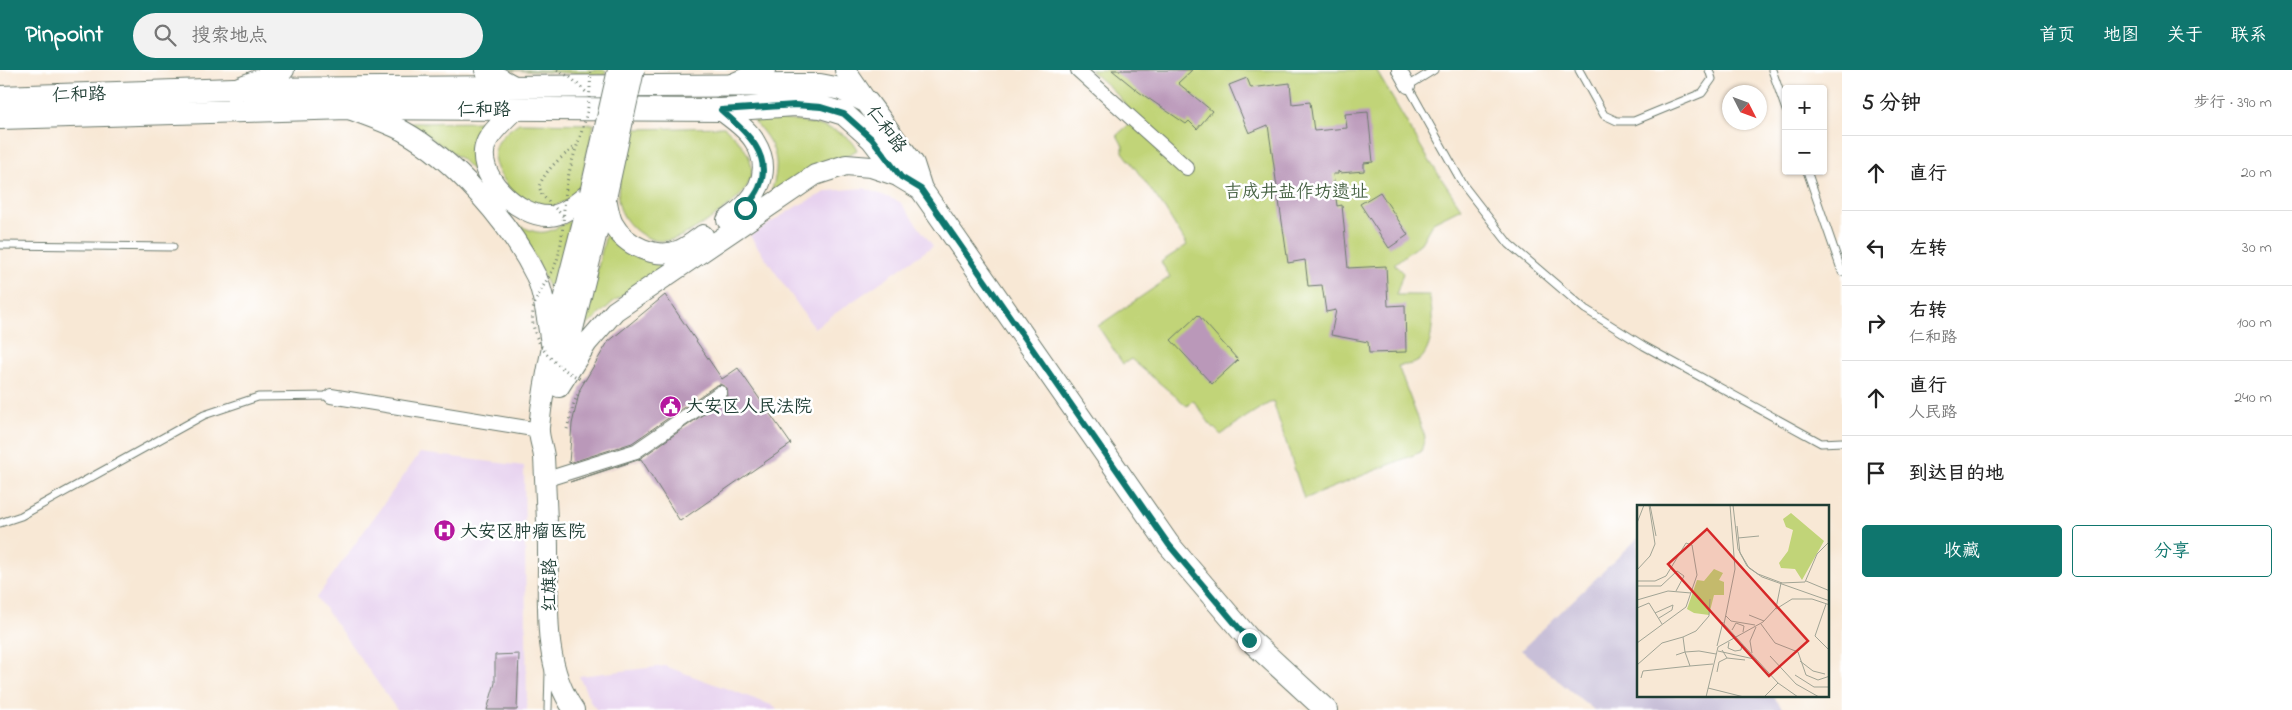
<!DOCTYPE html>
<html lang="zh">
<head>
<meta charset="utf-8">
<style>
  :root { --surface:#fff; --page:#f2f2f2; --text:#222; --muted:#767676; --line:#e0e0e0; --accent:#0f766e }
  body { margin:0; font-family:"Indie Flower","LXGW WenKai TC",sans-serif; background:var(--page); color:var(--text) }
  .controls { position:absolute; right:15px; top:15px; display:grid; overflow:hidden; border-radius:5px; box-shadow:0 1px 4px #0004 }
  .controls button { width:45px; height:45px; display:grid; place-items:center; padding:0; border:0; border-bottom:1px solid var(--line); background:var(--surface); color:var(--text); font:25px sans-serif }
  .compass { position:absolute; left:1722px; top:15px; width:45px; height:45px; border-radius:50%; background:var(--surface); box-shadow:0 1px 4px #0004; rotate:132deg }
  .stop { position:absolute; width:15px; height:15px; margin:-11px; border:4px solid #0f766e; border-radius:50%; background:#fff }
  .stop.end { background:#0f766e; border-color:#fff; box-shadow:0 1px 5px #0008 }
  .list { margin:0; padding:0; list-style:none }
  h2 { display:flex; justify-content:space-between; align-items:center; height:65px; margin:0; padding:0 20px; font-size:21px }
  h2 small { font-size:16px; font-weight:400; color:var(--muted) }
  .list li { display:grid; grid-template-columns:32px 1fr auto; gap:15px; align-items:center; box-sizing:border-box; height:75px; padding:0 20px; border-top:1px solid var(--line) }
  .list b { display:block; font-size:19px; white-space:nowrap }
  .list p { margin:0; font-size:16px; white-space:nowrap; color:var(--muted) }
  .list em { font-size:16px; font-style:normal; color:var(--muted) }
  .actions { display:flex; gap:10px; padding:15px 20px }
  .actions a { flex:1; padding:11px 0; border:1px solid var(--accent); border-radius:5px; text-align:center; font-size:18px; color:var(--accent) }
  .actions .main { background:var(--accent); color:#fff }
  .icon { flex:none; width:28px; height:28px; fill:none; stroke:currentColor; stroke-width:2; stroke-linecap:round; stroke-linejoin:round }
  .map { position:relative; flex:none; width:1842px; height:640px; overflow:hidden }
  header { display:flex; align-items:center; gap:30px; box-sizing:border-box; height:70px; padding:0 25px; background:var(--accent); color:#fff }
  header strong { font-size:24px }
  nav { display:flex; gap:28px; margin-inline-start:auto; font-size:18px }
  .search { width:350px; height:45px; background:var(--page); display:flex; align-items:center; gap:12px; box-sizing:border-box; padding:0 18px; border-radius:28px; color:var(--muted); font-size:19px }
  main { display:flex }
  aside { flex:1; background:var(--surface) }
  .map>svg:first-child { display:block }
  .built { fill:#e7d2ef }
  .industrial { fill:#c8bfd8 }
  .green { fill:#c1d478; stroke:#708856 }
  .building { fill:#ba98b9 }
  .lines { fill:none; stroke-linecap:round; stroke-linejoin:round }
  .lane-casing { stroke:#6b796c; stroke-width:9 }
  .street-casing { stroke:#6b796c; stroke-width:16 }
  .secondary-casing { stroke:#6b796c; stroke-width:22 }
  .primary-casing { stroke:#6b796c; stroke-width:24 }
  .path { stroke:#6b796c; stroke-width:3; stroke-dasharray:1 4; stroke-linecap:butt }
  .lane { stroke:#fff; stroke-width:7 }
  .street { stroke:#fff; stroke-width:14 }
  .secondary { stroke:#fff; stroke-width:20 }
  .primary { stroke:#fff; stroke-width:22 }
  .secondary-bridge-casing { stroke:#6b796c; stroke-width:22; stroke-linecap:butt }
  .path-bridge { stroke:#6b796c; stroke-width:3; stroke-dasharray:1 4; stroke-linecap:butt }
  .secondary-bridge { stroke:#fff; stroke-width:20 }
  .route { stroke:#0f766e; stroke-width:6 }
  .labels { text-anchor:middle; stroke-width:5; stroke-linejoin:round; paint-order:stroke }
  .street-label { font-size:18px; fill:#1f3d34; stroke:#fff }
  .park-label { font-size:18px; fill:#486345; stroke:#fff }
  .poi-label { font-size:18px; fill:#1f3d34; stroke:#fff; text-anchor:start }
  .inset-road { fill:none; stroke:#a1a495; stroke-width:1 }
  .view { fill:#d62828; fill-opacity:0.15; stroke:#d62828; stroke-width:2.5 }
  .inset-edge { fill:none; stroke:#1f3d34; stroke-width:2.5 }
</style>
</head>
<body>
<header>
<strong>Pinpoint</strong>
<div class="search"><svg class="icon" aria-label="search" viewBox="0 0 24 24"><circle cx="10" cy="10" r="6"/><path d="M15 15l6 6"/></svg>搜索地点</div>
<nav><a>首页</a><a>地图</a><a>关于</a><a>联系</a></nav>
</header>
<main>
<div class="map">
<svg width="1842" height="640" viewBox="0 0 1842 640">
  <rect width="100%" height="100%" fill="#fff"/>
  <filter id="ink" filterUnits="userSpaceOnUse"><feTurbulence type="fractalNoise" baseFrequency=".02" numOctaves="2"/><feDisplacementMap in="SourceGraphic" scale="10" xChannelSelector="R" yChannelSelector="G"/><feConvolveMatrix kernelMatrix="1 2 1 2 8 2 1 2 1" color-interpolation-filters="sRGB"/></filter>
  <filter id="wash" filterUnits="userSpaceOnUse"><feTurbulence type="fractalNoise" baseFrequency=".0096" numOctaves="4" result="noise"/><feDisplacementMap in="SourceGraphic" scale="20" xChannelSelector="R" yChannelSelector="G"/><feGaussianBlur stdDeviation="1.12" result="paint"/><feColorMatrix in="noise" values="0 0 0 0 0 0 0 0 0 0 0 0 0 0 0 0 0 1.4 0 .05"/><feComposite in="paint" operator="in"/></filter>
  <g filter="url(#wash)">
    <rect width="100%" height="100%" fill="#f8e8d5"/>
    <path class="built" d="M864,118L900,132L933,176L814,258L750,166L797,136L828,121Z
      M420,383L524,396L527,640H397L317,527Z
      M665,596L774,636L777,640H597L591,633L579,606Z"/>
    <path class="industrial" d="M1638,468V626H1773L1784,640H1594L1521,580Z"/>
    <path class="green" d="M509,0H606L605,5Z
      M1090,0H1376L1427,87L1461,138L1433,152L1421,173L1394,194L1403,203L1396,225H1429C1434,244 1435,280 1417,292C1412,295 1403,295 1398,296L1425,367L1421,382L1304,429L1273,331C1254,341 1238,352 1221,365L1210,354L1193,330L1187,336L1131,289L1123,294L1098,256L1170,207L1161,192L1187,175L1165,139L1123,82V76L1117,65L1133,51C1127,29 1105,14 1090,0Z
      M750,47C776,49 848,51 857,80L768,130C783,93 778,76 750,47Z
      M488,52C472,78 472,81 481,109L461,89L409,53Z
      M519,53L594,54L580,118L568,130L544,141C534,135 521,130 513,123C509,120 507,114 504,110C486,86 495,68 519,53Z
      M724,57C773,99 751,123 706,152C692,160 678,171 661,171C640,170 617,147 618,125C618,109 631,76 635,59Z
      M571,150L553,227L535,187L516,154C543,167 546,164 571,150Z
      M606,164C627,186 641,191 671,193L613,232L583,259Z"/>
    <g id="blocks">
      <path class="building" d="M1112,0H1192L1178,13L1212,41L1197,59L1189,51L1186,54L1139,22Z
        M1247,8L1251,18L1290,13L1292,34L1310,32L1314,61L1347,58L1345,44L1368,42L1373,92L1364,93V101L1340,103L1338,101V104H1333L1337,136L1342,135L1348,198L1386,196L1388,236L1405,235L1406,282L1369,283L1368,272L1331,265L1336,240L1326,242L1322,215L1308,216L1305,190L1288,193L1268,55L1249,63L1229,15Z
        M1380,122L1408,165L1389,178L1360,134Z
        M665,225L722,309L738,298L791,374L680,451L641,389L570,412L641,388L728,327L727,318L720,314L715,316L632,373L569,393L572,354L580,319L608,272Z
        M1198,245L1238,290L1212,314L1171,270Z
        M519,584L517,640H487L495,613V585Z"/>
    </g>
  </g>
  <g filter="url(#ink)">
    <use href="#blocks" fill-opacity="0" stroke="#6b796c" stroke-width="1"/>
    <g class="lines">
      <defs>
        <path id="lane" d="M1434,0L1408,16L1464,116L1509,174L1585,239L1644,276L1821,373L1842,372
          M1579,0L1604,45L1617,51H1634L1702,23L1712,9L1709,0
          M1772,0L1786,40
          M1807,101L1842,202
          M0,175L173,177
          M0,453L21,446L204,345L258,327L331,326
          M548,640L549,601"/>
        <path id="street" d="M1078,0L1187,98
          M1399,0L1408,16
          M331,326L539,360
          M544,410L636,381L720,323"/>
        <path id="secondary" d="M485,0L516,17
          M845,0L867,32
          M732,14L765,0
          M239,17L284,0
          M349,39C367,46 386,52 403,61C454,89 510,153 536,206C545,226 547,251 551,273
          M515,39C506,49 493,59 487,71C471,104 519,148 550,146C565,145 579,131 590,123
          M721,40C732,49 748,59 755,72C775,104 754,132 727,150
          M606,128C608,136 609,147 613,154C625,176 657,190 680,180C688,177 696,170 703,165
          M563,299L605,130
          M559,317L587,273L615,241L815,105L846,95L871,97L901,107
          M574,640C536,586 552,513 547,451C546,430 545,408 544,387C543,377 538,367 539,357C547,279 572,199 590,123"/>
        <path id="primary" d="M0,27L234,19L790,15H820L841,19L867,32L913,94L921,119L1169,475L1249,569L1326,640
          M0,48L348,38L721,40L795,35L821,37L844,44L872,69L901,107L921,119"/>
      </defs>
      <use href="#lane" class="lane-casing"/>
      <use href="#street" class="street-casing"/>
      <use href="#secondary" class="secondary-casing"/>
      <use href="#primary" class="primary-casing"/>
      <path class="path" d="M567,359L573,336L581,317"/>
      <use href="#lane" class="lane"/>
      <use href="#street" class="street"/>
      <use href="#secondary" class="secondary"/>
      <use href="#primary" class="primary"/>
      <defs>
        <path id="secondary-bridge" d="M590,123L618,0
          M606,128L634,0"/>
      </defs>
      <use href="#secondary-bridge" class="secondary-bridge-casing"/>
      <path class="path-bridge" d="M557,0L570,7L588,24
        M563,146L542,125L539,116C547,98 560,88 575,77
        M584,311C559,298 538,283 533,254C529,227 551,211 558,187C565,162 562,134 568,108C572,87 581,67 586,46C590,31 590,15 591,0"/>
      <use href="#secondary-bridge" class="secondary-bridge"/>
    </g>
  </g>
  <g class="lines" filter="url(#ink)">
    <path class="route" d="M745,138C750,132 756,125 759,118C774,84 744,60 721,40L795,35L821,37L844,44L872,69L901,107L921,119L1169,475L1249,570"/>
  </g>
  <defs>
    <symbol id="civic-disc" viewBox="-11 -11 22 22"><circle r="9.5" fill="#b5179e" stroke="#fff"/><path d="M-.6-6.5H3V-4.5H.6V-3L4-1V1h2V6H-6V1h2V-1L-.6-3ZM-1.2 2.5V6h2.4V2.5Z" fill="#fff"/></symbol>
    <symbol id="hospital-disc" viewBox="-11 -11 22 22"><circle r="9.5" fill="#b5179e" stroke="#fff"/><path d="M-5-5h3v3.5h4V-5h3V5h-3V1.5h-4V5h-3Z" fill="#fff"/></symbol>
  </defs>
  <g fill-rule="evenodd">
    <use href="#civic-disc" x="658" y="324" width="25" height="25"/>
    <use href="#hospital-disc" x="432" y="448" width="25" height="25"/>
  </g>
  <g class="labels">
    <g class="street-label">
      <text transform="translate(79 24) rotate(-2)" y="6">仁和路</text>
      <text x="484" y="45">仁和路</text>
      <text transform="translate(887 59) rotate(53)" y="6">仁和路</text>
      <text transform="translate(549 515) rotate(-90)" y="6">红旗路</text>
    </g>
    <g class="park-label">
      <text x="1296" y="127">吉成井盐作坊遗址</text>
    </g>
    <g class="poi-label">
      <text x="686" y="342">大安区人民法院</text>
      <text x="460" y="467">大安区肿瘤医院</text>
    </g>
  </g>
  <g transform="translate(1637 435)">
    <rect width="192" height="192" fill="#f8e8d5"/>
    <path d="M154,8L187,36L165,75L158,64L144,63L142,58L151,46L156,25L149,22L146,14ZM77,64L86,68L82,75L87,77V90H77L72,110L57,108L50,104L60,75L67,76Z" fill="#c1d478"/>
    <path class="inset-road" d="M13,0L19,31M93,0L98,64L87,119L141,178L161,192M96,0L101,44L112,63L125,72L193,96M0,18L7,0M100,21L103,48L110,61L121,69L145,78M101,33L122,31M0,65L13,51L18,39L12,0M0,76H18L29,71L49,38L55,40L60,70L49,102L0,138M169,76L193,86M0,81H24L40,66L47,71L39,86M0,95L31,86L54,88M189,99L178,131L193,146M0,103L12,98L25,119M139,104L155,94H175L193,100M18,108L36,100L35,105L22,113M112,110L127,116M89,111L94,116L118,120M126,117L139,103L144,78L168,77L180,49L193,36M124,119L138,138L161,147L169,170L181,175L193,171M95,125L99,118L107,121L106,127M92,137L91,143L98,146L104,145L105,139M80,141L86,117M85,145L90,153L108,155M81,146L117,154M115,148L113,136L119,122M39,150L48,147L46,132L59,126L72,111L73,94M133,151L159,179L182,192M163,156L176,166L188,169M76,159L53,161L48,147L62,146L79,149M0,160L25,138L46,132M80,167L82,157L90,153M158,170L177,182H191M4,173L6,166L53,161M71,183L107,192M69,192L81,142L126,117M127,192L141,178"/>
    <path class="view" d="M70,24L171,136L132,171L31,59Z"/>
    <rect width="192" height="192" class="inset-edge"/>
  </g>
</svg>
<div class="controls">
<button>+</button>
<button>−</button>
</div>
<svg class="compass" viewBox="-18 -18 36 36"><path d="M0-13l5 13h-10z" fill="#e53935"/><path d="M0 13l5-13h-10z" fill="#767676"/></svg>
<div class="stop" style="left:745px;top:138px"></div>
<div class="stop end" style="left:1249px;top:570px"></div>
</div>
<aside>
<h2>5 分钟<small>步行 · 390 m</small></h2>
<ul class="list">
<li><svg class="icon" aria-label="ahead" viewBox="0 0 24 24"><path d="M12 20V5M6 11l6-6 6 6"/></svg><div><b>直行</b></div><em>20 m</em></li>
<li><svg class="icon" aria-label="left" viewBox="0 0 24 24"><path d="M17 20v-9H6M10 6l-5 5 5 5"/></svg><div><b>左转</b></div><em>30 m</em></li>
<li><svg class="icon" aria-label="right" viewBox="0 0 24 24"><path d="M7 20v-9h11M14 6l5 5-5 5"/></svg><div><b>右转</b><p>仁和路</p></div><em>100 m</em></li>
<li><svg class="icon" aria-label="ahead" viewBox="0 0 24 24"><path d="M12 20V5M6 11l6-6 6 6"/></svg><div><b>直行</b><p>人民路</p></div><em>240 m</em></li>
<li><svg class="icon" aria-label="arrive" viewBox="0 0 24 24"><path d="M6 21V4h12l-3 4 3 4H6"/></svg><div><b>到达目的地</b></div></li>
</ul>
<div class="actions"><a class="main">收藏</a><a>分享</a></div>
</aside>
</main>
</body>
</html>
